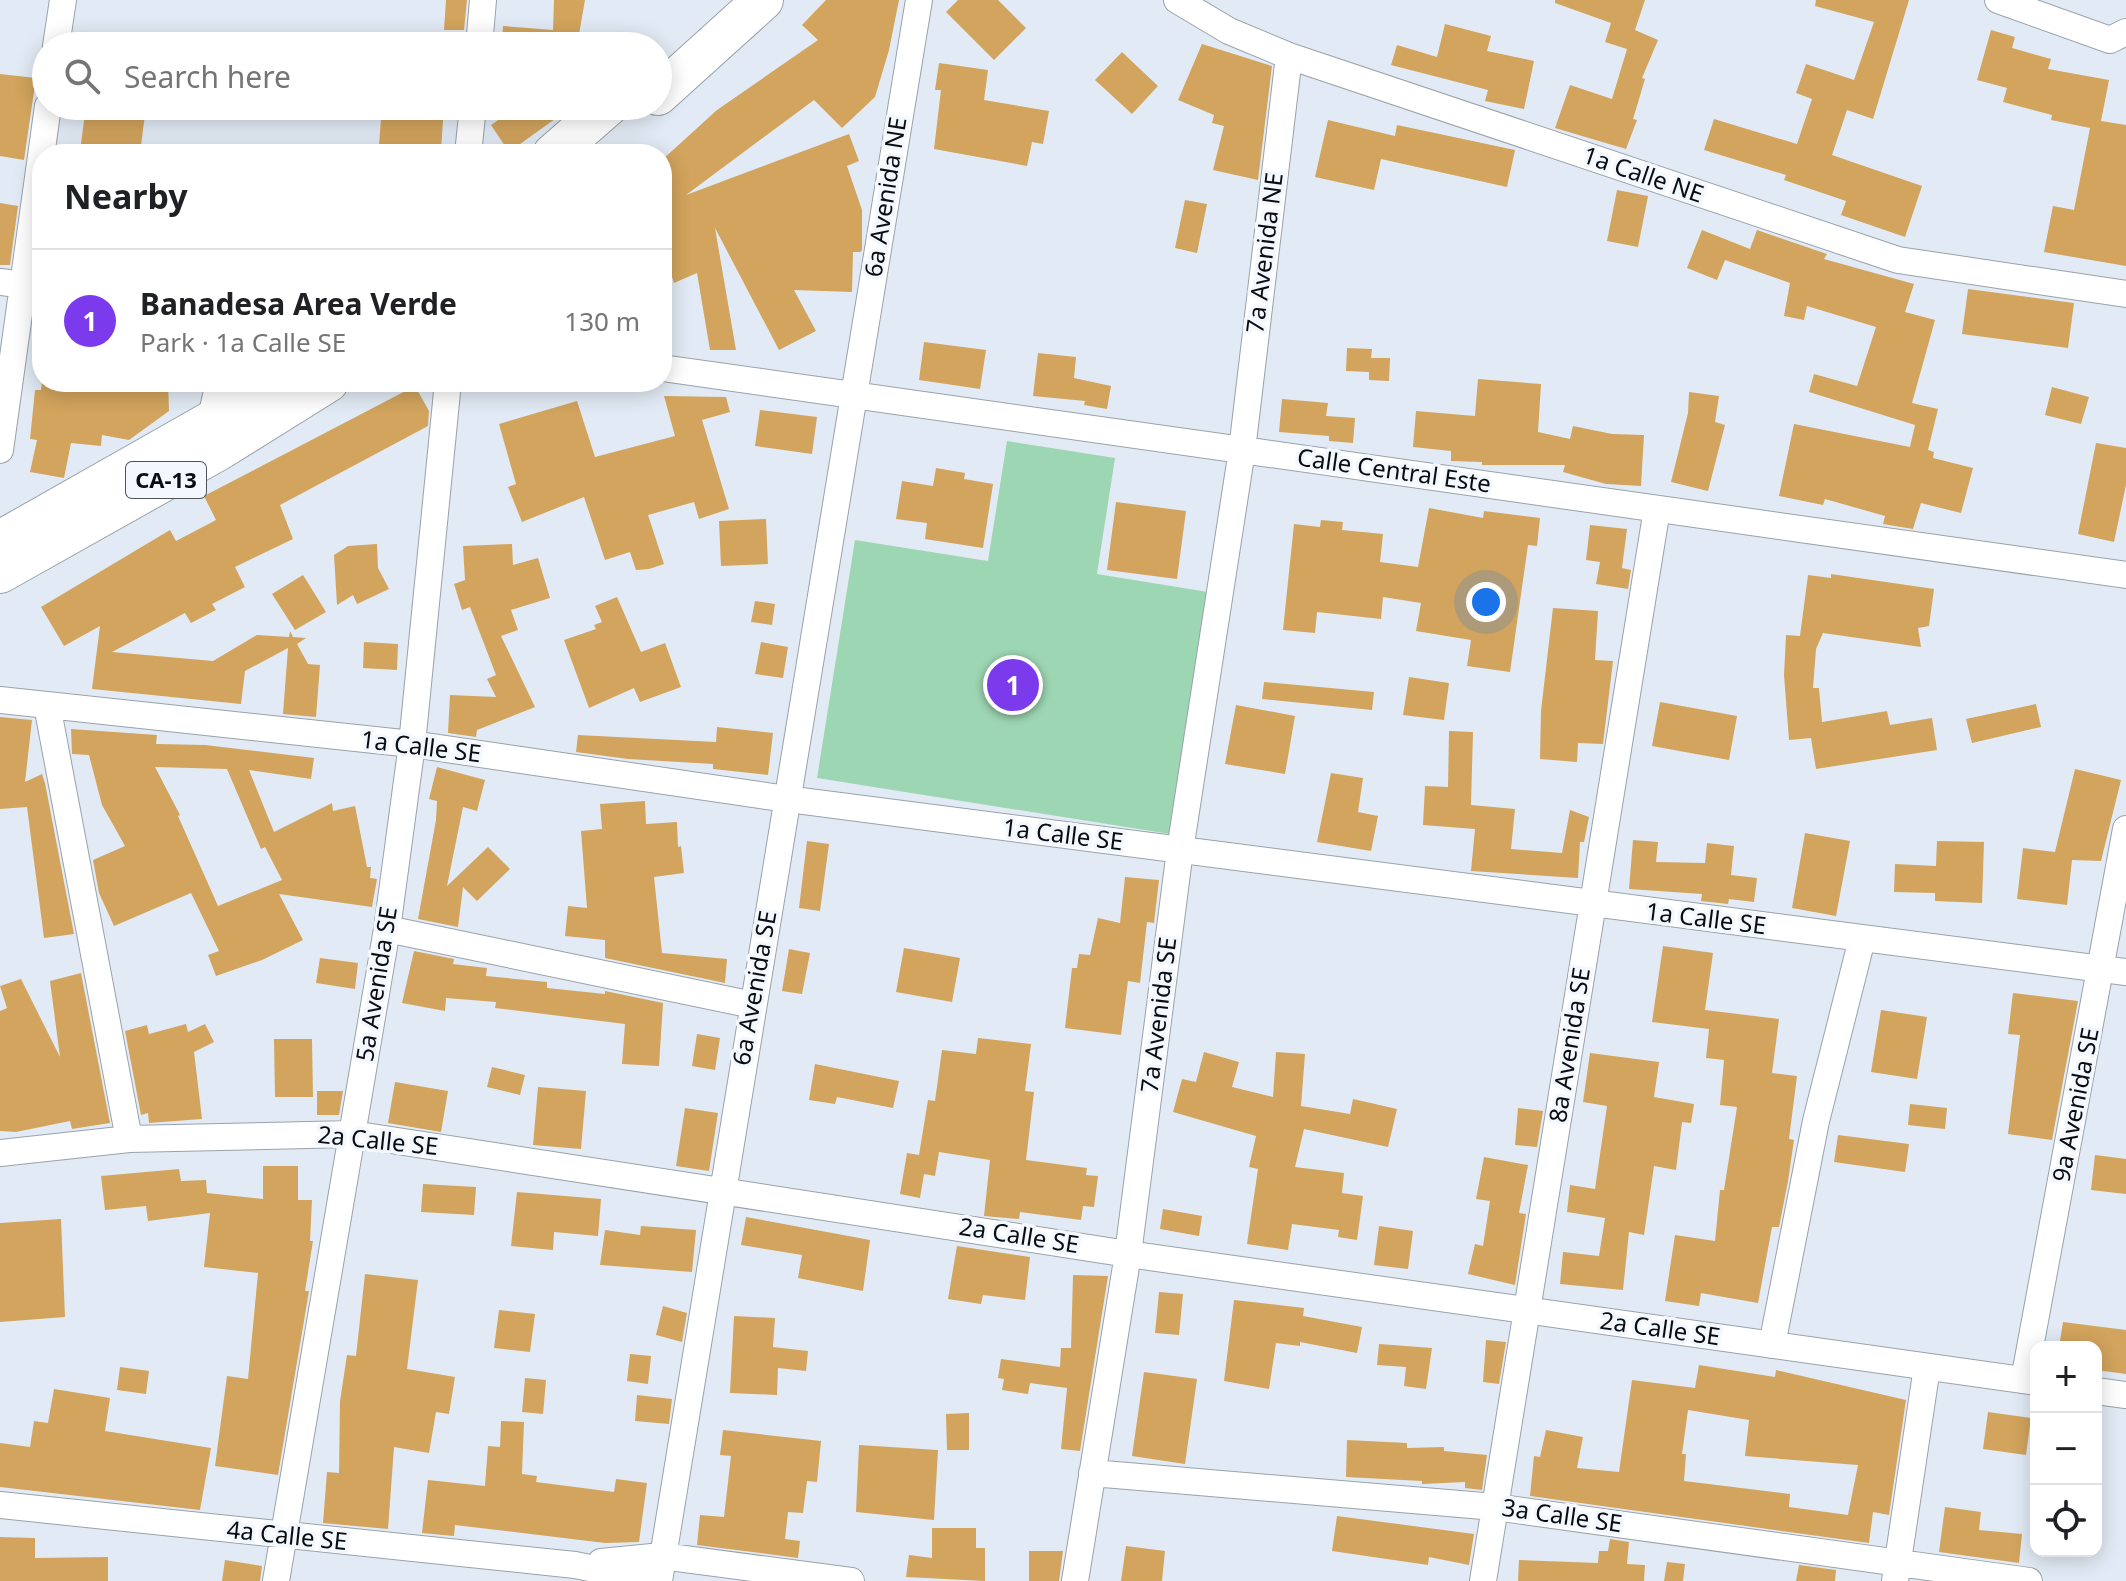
<!DOCTYPE html>
<html lang="en">
<head>
<meta charset="utf-8">
<style>
  :root { --surface:#fff; --page:#f6f6f6; --text:#202124; --muted:#757577; --line:#e0e0e0; --accent:#7c3aed }
  body { margin:0; font-family:"Noto Sans",sans-serif; background:var(--page); color:var(--text) }
  .controls { position:absolute; right:24px; bottom:24px; display:grid; overflow:hidden; border-radius:16px; box-shadow:0 4px 20px #0003 }
  .controls button { width:72px; height:72px; display:grid; place-items:center; padding:0; border:0; border-bottom:2px solid var(--line); background:var(--surface); color:var(--text); font:40px sans-serif }
  .you { position:absolute; left:1486px; top:602px; width:28px; height:28px; margin:-20px; border:6px solid #fff; border-radius:50%; background:#1a73e8; box-shadow:0 0 0 12px #1a73e833 }
  .badge { display:grid; place-items:center; width:52px; height:52px; border-radius:50%; background:var(--accent); color:#fff; font-size:26px; font-weight:700 }
  .pin { position:absolute; translate:-50% -50%; border:4px solid #fff; box-shadow:0 2px 8px #0006 }
  .list { margin:0; padding:0; list-style:none }
  h2 { display:flex; justify-content:space-between; align-items:center; height:104px; margin:0; padding:0 32px; font-size:34px }
  h2 small { font-size:26px; font-weight:400; color:var(--muted) }
  .list li { display:grid; grid-template-columns:52px 1fr auto; gap:24px; align-items:center; box-sizing:border-box; height:144px; padding:0 32px; border-top:2px solid var(--line) }
  .list b { display:block; font-size:30px; white-space:nowrap }
  .list p { margin:0; font-size:26px; white-space:nowrap; color:var(--muted) }
  .list em { font-size:26px; font-style:normal; color:var(--muted) }
  .icon { flex:none; width:44px; height:44px; fill:none; stroke:currentColor; stroke-width:2; stroke-linecap:round; stroke-linejoin:round }
  .map { position:relative; flex:none; width:2126px; height:1581px; overflow:hidden }
  .search { position:absolute; background:var(--surface); box-shadow:0 4px 20px #0003; left:32px; top:32px; width:640px; height:88px; display:flex; align-items:center; gap:20px; box-sizing:border-box; padding:0 28px; border-radius:44px; color:var(--muted); font-size:30px }
  .panel { position:absolute; background:var(--surface); box-shadow:0 4px 20px #0003; left:32px; top:144px; width:640px; height:248px; border-radius:32px }
  .map>svg:first-child { display:block }
  .green { fill:#9dd6b2 }
  .building { fill:#d2a45d; fill-rule:evenodd }
  .lines { fill:none; stroke-linecap:round; stroke-linejoin:round }
  .minor-casing { stroke:#99a2aa; stroke-width:28 }
  .primary-casing { stroke:#99a2aa; stroke-width:42 }
  .minor { stroke:#fff; stroke-width:26 }
  .primary { stroke:#fff; stroke-width:40 }
  .labels { text-anchor:middle; stroke-width:7; stroke-linejoin:round; paint-order:stroke }
  .shield { fill:#f3f8fe; stroke:#505457; stroke-width:2 }
  .shield-label { font-size:22px; font-weight:bold; fill:#0a0d10 }
  .street-label { font-size:24px; fill:#0a0d10; stroke:#f3f8fe }
</style>
</head>
<body>
<div class="map">
<svg width="2126" height="1581" viewBox="0 0 2126 1581">
  <rect width="100%" height="100%" fill="#e2ebf5"/>
  <path class="green" d="M1007,441L1115,458L1097,574L1208,592L1170,834L817,778L855,540L988,561Z"/>
  <path class="building" d="M446,0H467L464,30H444Z
    M554,0H585L577,46H502L503,26L553,30Z
    M826,0H899L889,50L875,97L842,128L814,100L686,195L849,134L859,161L847,166L862,210V249L861,252H853L852,292L794,290L816,331L779,350L715,228L736,350H710L697,273L674,283L671,274L662,277V160L717,110L818,40L802,25Z
    M958,0H998L1026,28L994,60L946,12Z
    M1555,0H1645L1635,30L1658,40L1642,78L1645,79L1633,119L1637,120L1626,149L1555,128L1570,85L1612,99L1627,49L1605,42L1611,23L1555,3Z
    M1816,0H1909L1873,119L1847,110L1832,155L1922,186L1905,237L1841,215L1846,201L1784,180L1786,175L1704,150L1714,119L1797,144L1812,99L1796,93L1806,64L1854,80L1874,22L1815,6Z
    M1445,24L1491,36L1487,51L1534,61L1524,109L1485,101L1488,90L1391,65L1397,45L1437,57Z
    M1991,30L2015,37L2012,48L2051,59L2048,69L2109,80L2101,121L2126,125V266L2044,252L2053,206L2074,210L2090,128L2051,120L2052,115L2003,102L2007,88L1977,80Z
    M1202,44L1272,66L1258,180L1213,170L1224,126L1212,123L1214,115L1178,100Z
    M1122,52L1158,86L1132,114L1095,80Z
    M939,63L988,70L984,100L1049,111L1043,144L1032,142L1027,166L934,149L941,90H935Z
    M0,74L36,78L24,160L0,156Z
    M86,106H146L140,154L80,151Z
    M382,106H444L441,150L379,145Z
    M519,106H573L509,152L491,125Z
    M1328,120L1395,136L1397,125L1515,150L1507,187L1381,159L1374,190L1315,177Z
    M1617,190L1648,196L1638,247L1607,241Z
    M1185,200L1207,204L1197,253L1175,248Z
    M0,203L18,206L10,265H0Z
    M1702,230L1750,249L1757,230L1827,254L1824,259L1914,284L1905,312L1935,320L1912,403L1938,409L1928,450L1934,452L1933,458L1973,468L1961,513L1921,503L1913,529L1883,524L1885,516L1825,499L1823,505L1779,496L1794,424L1910,447L1915,425L1809,392L1814,374L1857,386L1876,327L1807,306L1804,320L1784,316L1790,283L1725,260L1717,280L1687,268Z
    M1968,289L2074,303L2068,348L1962,334Z
    M924,342L986,350L980,389L919,380Z
    M1347,348L1372,349L1371,358H1390L1389,381L1369,380V372L1346,371Z
    M1038,353L1076,357L1074,378L1111,386L1107,409L1084,405L1085,401L1033,396Z
    M1478,379L1541,384L1538,432L1570,439L1573,426L1612,434L1644,435L1641,486L1606,484L1563,472L1565,465H1482V462L1451,461V451L1413,447L1416,411L1475,416Z
    M42,382H168L169,411L129,440L102,435L101,446L71,443L64,478L30,472L37,440L30,439L35,390H41Z
    M415,386L429,411L428,426L280,505L293,539L235,567L245,587L212,604L216,610L191,623L185,613L112,652L213,661L257,635L289,637L290,631L293,637L306,638L297,644L308,664L320,665L316,717L283,714L288,648L245,671L241,704L92,689L100,626L64,646L41,607L170,530L176,541L216,520L204,496Z
    M2052,387L2089,397L2081,424L2045,415Z
    M1689,392L1719,396L1715,422L1725,425L1708,491L1671,482L1688,413Z
    M664,396L726,397L730,412L702,420L729,509L699,519L694,502L648,515L664,564L649,569L636,570L630,552L605,560L584,497L522,522L508,487L516,484L499,424L577,401L595,457L675,436Z
    M1282,399L1328,403L1326,416L1355,418L1353,443L1329,441V436L1279,432Z
    M760,410L817,417L812,454L755,446Z
    M2096,443L2126,448V485L2114,542L2078,534Z
    M936,468L965,473L964,479L993,484L983,548L925,539L927,523L896,519L902,481L933,486Z
    M1116,502L1186,511L1177,579L1107,570Z
    M1429,508L1483,518L1484,511L1540,518L1537,546L1528,545L1510,672L1467,666L1471,640L1416,631L1421,603L1383,597L1381,619L1317,612L1315,633L1283,630L1294,524L1320,527L1321,520L1343,522L1342,530L1383,534L1380,562L1418,567Z
    M766,519L768,564L721,566L719,521Z
    M1590,525L1627,529L1622,568L1631,570L1628,589L1596,584L1600,562L1586,560Z
    M377,544L378,568L389,589L357,604L353,595L337,605L334,555L348,546Z
    M512,544L513,565L538,558L550,598L511,610L518,630L501,636L535,707L477,730L476,737L448,733L450,695L496,697L487,679L496,675L470,607L462,610L454,584L465,580L463,546Z
    M1831,574L1934,589L1929,626L1918,628L1921,647L1823,633L1816,649L1813,688H1819L1822,722L1887,711L1890,725L1932,718L1937,750L1816,769L1811,738L1789,740L1784,675L1786,635L1800,636L1808,575L1831,578Z
    M303,575L326,612L295,630L272,594Z
    M617,597L641,652L665,643L681,687L640,702L634,688L589,708L564,640L596,629L594,625L602,622L595,606Z
    M755,601L775,604L772,625L751,622Z
    M1553,608L1598,611L1595,660L1613,661L1603,744L1578,743L1577,762L1540,759L1541,711Z
    M364,642L398,644L397,670L363,668Z
    M761,642L788,647L783,678L755,674Z
    M1409,677L1449,683L1444,720L1403,715Z
    M1264,682L1374,692L1372,710L1262,699Z
    M1660,702L1737,716L1729,760L1652,746Z
    M2036,704L2041,727L1972,743L1966,719Z
    M1236,705L1295,716L1285,774L1225,764Z
    M0,717L32,720L25,782L42,774L45,783L74,934L44,938L27,807L0,809Z
    M717,727L773,733L768,775L713,769V764L628,759L576,752L578,735L716,742Z
    M71,729L157,735L156,744L205,745L314,758L311,779L249,770L274,832L332,803L333,811L355,806L367,867H371L370,878L377,879L372,907L279,894L303,940L262,960L216,976L208,955L219,951L191,893L114,926L99,893L93,860L125,846L102,805L89,755L72,754ZM155,767L227,769L261,849L265,847L282,880L218,906L178,816L180,815Z
    M1449,731L1473,732L1471,805L1515,809L1511,849L1562,853L1570,810L1589,817L1584,842H1580L1578,878L1471,871L1475,829L1423,825L1425,786L1448,787Z
    M437,767L485,780L477,811L463,807L447,886L488,847L510,869L477,901L463,887L458,927L418,919L436,820L437,801L429,799Z
    M2075,769L2121,780L2101,861L2072,860L2067,905L2017,899L2023,848L2055,852Z
    M1331,773L1363,778L1358,812L1378,816L1371,851L1317,842Z
    M645,801L646,824L677,822L678,847L681,846L684,873L654,877L662,953L727,959L725,983L605,958V940L565,936L568,906L587,908L581,831L602,829L600,804Z
    M1805,833L1850,841L1836,916L1792,908Z
    M1633,840L1658,842L1656,862L1705,863L1707,843L1734,846L1731,875L1757,878L1754,902L1729,899L1728,904L1701,901L1702,894L1629,889Z
    M807,841L829,844L820,911L799,908Z
    M1937,841L1984,842L1982,903L1935,901V893L1894,892L1895,864L1936,866Z
    M1125,877L1159,880L1154,923L1147,922L1140,983L1128,981L1121,1035L1065,1028L1072,968H1077L1079,954L1090,955L1098,918L1120,923Z
    M1663,946L1713,953L1705,1010L1779,1019L1772,1073L1797,1076L1789,1139L1794,1140L1788,1181L1779,1227H1772L1758,1303L1701,1293L1699,1306L1665,1301L1675,1235L1715,1241L1720,1190H1724L1737,1107L1720,1105L1724,1060L1706,1058L1709,1029L1652,1022Z
    M904,948L960,958L952,1002L896,992Z
    M789,949L810,953L802,994L782,991Z
    M414,951L454,959L453,964L487,968L486,976L547,982V988L605,994V991L663,1003L659,1066L622,1064L625,1024L495,1008L496,1002L446,998L445,1011L402,1003Z
    M320,958L358,963L355,989L316,983Z
    M81,973L110,1123L72,1129L70,1121L16,1132L0,1131V1011L7,1008L0,986L21,979L60,1057L50,981Z
    M2013,993L2078,1001L2052,1140L2008,1134L2020,1035L2008,1034Z
    M1881,1010L1927,1017L1917,1079L1871,1072Z
    M186,1024L188,1032L205,1024L214,1042L194,1052L202,1119L149,1123L148,1113L141,1115L125,1031L147,1025L149,1034Z
    M697,1034L720,1038L715,1070L692,1066Z
    M978,1038L1031,1044L1025,1091L1034,1092L1026,1160L1087,1168L1086,1175L1098,1176L1094,1207L1083,1206L1081,1220L1020,1212L1019,1219L984,1216L990,1160L939,1152L935,1176L924,1174L920,1198L900,1194L907,1153L919,1155L928,1100L935,1101L942,1050L976,1054Z
    M274,1039H312L313,1097H275Z
    M1204,1052L1239,1062L1232,1087L1273,1097L1276,1052L1305,1054L1301,1106L1350,1114L1353,1099L1397,1109L1388,1147L1304,1129L1295,1167L1344,1173L1342,1193L1363,1196L1357,1240L1338,1237L1339,1230L1292,1224L1288,1250L1247,1244L1258,1169L1249,1167L1256,1136L1173,1112L1182,1079L1196,1082Z
    M1590,1053L1659,1062L1654,1097L1694,1104L1691,1123L1682,1122L1676,1170L1654,1166L1644,1235L1629,1232L1623,1290L1560,1284L1563,1252L1599,1256L1605,1218L1567,1212L1570,1185L1595,1189L1607,1106L1583,1102Z
    M815,1064L899,1081L893,1108L837,1097L835,1104L809,1100Z
    M492,1067L525,1075L520,1095L487,1087Z
    M395,1082L448,1091L441,1132L388,1123Z
    M538,1087L586,1091L581,1149L533,1145Z
    M317,1091H343L339,1115H317Z
    M1910,1104L1947,1108L1945,1129L1908,1125Z
    M685,1108L718,1113L709,1171L676,1166Z
    M1518,1108L1543,1111L1537,1147L1515,1145Z
    M1838,1135L1909,1144L1905,1172L1834,1162Z
    M2095,1155L2126,1159V1194L2091,1190Z
    M1484,1157L1528,1165L1519,1213L1526,1214L1515,1285L1468,1274L1475,1244L1483,1246L1490,1201L1476,1199Z
    M263,1166H298V1200H312L310,1241H313L305,1291H309L278,1475L215,1466L227,1376L248,1379L258,1273L204,1267L210,1213L148,1221L146,1206L105,1210L101,1176L179,1169L181,1181L206,1180L207,1193L263,1199Z
    M423,1184L476,1187L474,1215L421,1212Z
    M517,1192L601,1199L598,1236L554,1232L553,1250L511,1246Z
    M1163,1209L1202,1216L1199,1236L1160,1229Z
    M746,1217L870,1240L863,1291L798,1278L802,1255L741,1245Z
    M61,1219L65,1317L0,1322V1223Z
    M641,1226L696,1230L692,1272L600,1265L605,1230L640,1235Z
    M1379,1226L1413,1231L1408,1269L1374,1265Z
    M957,1246L1030,1257L1025,1300L983,1295L981,1304L948,1299Z
    M365,1274L418,1280L407,1369L455,1377L449,1414L436,1412L429,1453L394,1447L388,1529L323,1523L327,1472L339,1473L340,1401L347,1355L356,1356Z
    M1073,1275L1108,1276L1080,1451L1061,1449L1067,1388L1030,1383L1028,1394L1002,1390L1004,1379L998,1378L1001,1359L1060,1367L1061,1348H1071Z
    M1159,1292L1183,1294L1179,1335L1155,1333Z
    M1234,1300L1304,1308L1303,1316L1362,1327L1357,1353L1300,1342V1346L1276,1343L1269,1389L1224,1381Z
    M663,1306L687,1313L682,1342L656,1335Z
    M499,1310L535,1314L530,1352L494,1348Z
    M734,1316L775,1318L773,1347L808,1351L806,1371L778,1368L777,1395L730,1393Z
    M2063,1322L2126,1330V1374L2096,1370V1347H2059Z
    M1486,1340L1506,1342L1499,1384L1483,1382Z
    M1379,1344L1432,1348L1426,1389L1404,1386L1406,1367L1377,1365Z
    M630,1354L651,1356L648,1384L627,1381Z
    M1699,1365L1775,1377L1776,1370L1906,1400L1889,1515L1873,1512L1869,1543L1530,1496L1534,1456L1540,1457L1546,1430L1583,1437L1577,1468L1619,1472L1632,1380L1695,1388ZM1688,1410L1749,1420L1745,1456L1858,1465L1848,1515L1789,1507L1790,1494L1684,1481L1686,1454H1682Z
    M120,1367L149,1371L146,1394L117,1390Z
    M1144,1372L1197,1379L1185,1464L1132,1456Z
    M525,1378L546,1380L543,1414L522,1412Z
    M54,1389L110,1398L105,1431L211,1448L200,1510L0,1487V1443L30,1447L34,1421L48,1423Z
    M637,1395L672,1399L669,1424L635,1421Z
    M1988,1412L2031,1418L2026,1455L1983,1449Z
    M969,1413V1450H947L946,1414Z
    M501,1421L524,1422L522,1474L537,1476L536,1482L614,1492L616,1479L647,1483L639,1542L605,1543L455,1525L454,1536L422,1533L428,1480L485,1486L488,1446L500,1447Z
    M723,1430L821,1441L817,1482L807,1481L803,1513L788,1512L785,1539L800,1541L798,1558L697,1545L700,1515L724,1517L731,1456L720,1455Z
    M1347,1440L1407,1443V1448L1444,1447V1451L1487,1455L1482,1490L1465,1488V1482L1422,1484V1481L1346,1477Z
    M859,1445L938,1450L934,1520L856,1512Z
    M1945,1507L1981,1512L1979,1530L2022,1534L2019,1563L1939,1552Z
    M1337,1516L1474,1534L1469,1565L1429,1557L1428,1565L1332,1551Z
    M932,1528H976V1548H985V1581L906,1577L909,1555L932,1558Z
    M0,1537L35,1538V1558L108,1557V1581H0Z
    M1610,1539L1629,1542L1627,1564L1645,1565L1644,1581H1518L1519,1560L1598,1563L1599,1551H1608Z
    M1126,1546L1165,1551L1162,1581H1121Z
    M1029,1551H1063L1059,1581H1029Z
    M225,1560L262,1566L260,1581H222Z
    M1667,1562L1685,1564L1683,1581H1664Z
    M1799,1565L1836,1570L1835,1581H1796Z"/>
  <g class="lines">
    <defs>
      <path id="minor" d="M1177,0L1229,31L1289,56L1898,260L2126,294
        M1998,0L2110,40L2126,32
        M56,46L63,0
        M479,46L483,0
        M468,154L473,106
        M0,282L42,287
        M662,368L2126,575
        M210,422L219,382
        M0,450L48,106
        M0,700L412,744L787,799L2126,972
        M47,705L129,1139
        M387,929L753,1005
        M0,1153L129,1139L352,1134L1128,1254L2036,1382
        M1772,1345L1816,1121L1862,939
        M2024,1380L2126,829
        M2096,1391L2126,1395
        M1092,1473L1495,1507L2029,1581
        M0,1505L575,1565L653,1581
        M601,1562L662,1556L851,1581
        M276,1581L387,929L412,744L448,382
        M659,1581L919,0
        M1075,1581L1128,1254L1180,850L1242,450L1289,56
        M1483,1581L1657,509
        M1895,1581L1927,1367"/>
      <path id="primary" d="M658,95L763,0
        M553,154L608,106
        M0,541L210,422L273,382
        M0,573L219,450L328,382"/>
    </defs>
    <use href="#minor" class="minor-casing"/>
    <use href="#primary" class="primary-casing"/>
    <use href="#minor" class="minor"/>
    <use href="#primary" class="primary"/>
  </g>
  <g class="labels">
    <rect class="shield" x="126" y="462" width="80" height="36" rx="6"/>
    <g class="shield-label">
      <text x="166" y="488">CA-13</text>
    </g>
    <g class="street-label">
      <text transform="translate(1643 175) rotate(19)" y="8">1a Calle NE</text>
      <text transform="translate(886 197) rotate(-81)" y="8">6a Avenida NE</text>
      <text transform="translate(1265 253) rotate(-83)" y="8">7a Avenida NE</text>
      <text transform="translate(1394 471) rotate(8)" y="8">Calle Central Este</text>
      <text transform="translate(421 747) rotate(7)" y="8">1a Calle SE</text>
      <text transform="translate(1063 835) rotate(7)" y="8">1a Calle SE</text>
      <text transform="translate(1706 919) rotate(7)" y="8">1a Calle SE</text>
      <text transform="translate(377 984) rotate(-81)" y="8">5a Avenida SE</text>
      <text transform="translate(755 988) rotate(-80)" y="8">6a Avenida SE</text>
      <text transform="translate(1159 1015) rotate(-83)" y="8">7a Avenida SE</text>
      <text transform="translate(1570 1045) rotate(-81)" y="8">8a Avenida SE</text>
      <text transform="translate(2076 1105) rotate(-79)" y="8">9a Avenida SE</text>
      <text transform="translate(378 1141) rotate(6)" y="8">2a Calle SE</text>
      <text transform="translate(1019 1236) rotate(9)" y="8">2a Calle SE</text>
      <text transform="translate(1660 1329) rotate(8)" y="8">2a Calle SE</text>
      <text transform="translate(1562 1516) rotate(8)" y="8">3a Calle SE</text>
      <text transform="translate(287 1536) rotate(6)" y="8">4a Calle SE</text>
    </g>
  </g>
</svg>
<div class="controls">
<button>+</button>
<button>−</button>
<button><svg class="icon" aria-label="locate" viewBox="0 0 24 24"><circle cx="12" cy="12" r="6"/><path d="M12 2v4M12 18v4M2 12h4M18 12h4"/></svg></button>
</div>
<div class="you"></div>
<div class="pin badge" style="left:1013px;top:685px">1</div>
<div class="search"><svg class="icon" aria-label="search" viewBox="0 0 24 24"><circle cx="10" cy="10" r="6"/><path d="M15 15l6 6"/></svg>Search here</div>
<section class="panel">
<h2>Nearby<small></small></h2>
<ul class="list">
<li><span class="badge">1</span><div><b>Banadesa Area Verde</b><p>Park · 1a Calle SE</p></div><em>130 m</em></li>
</ul>
</section>
</div>
</body>
</html>
